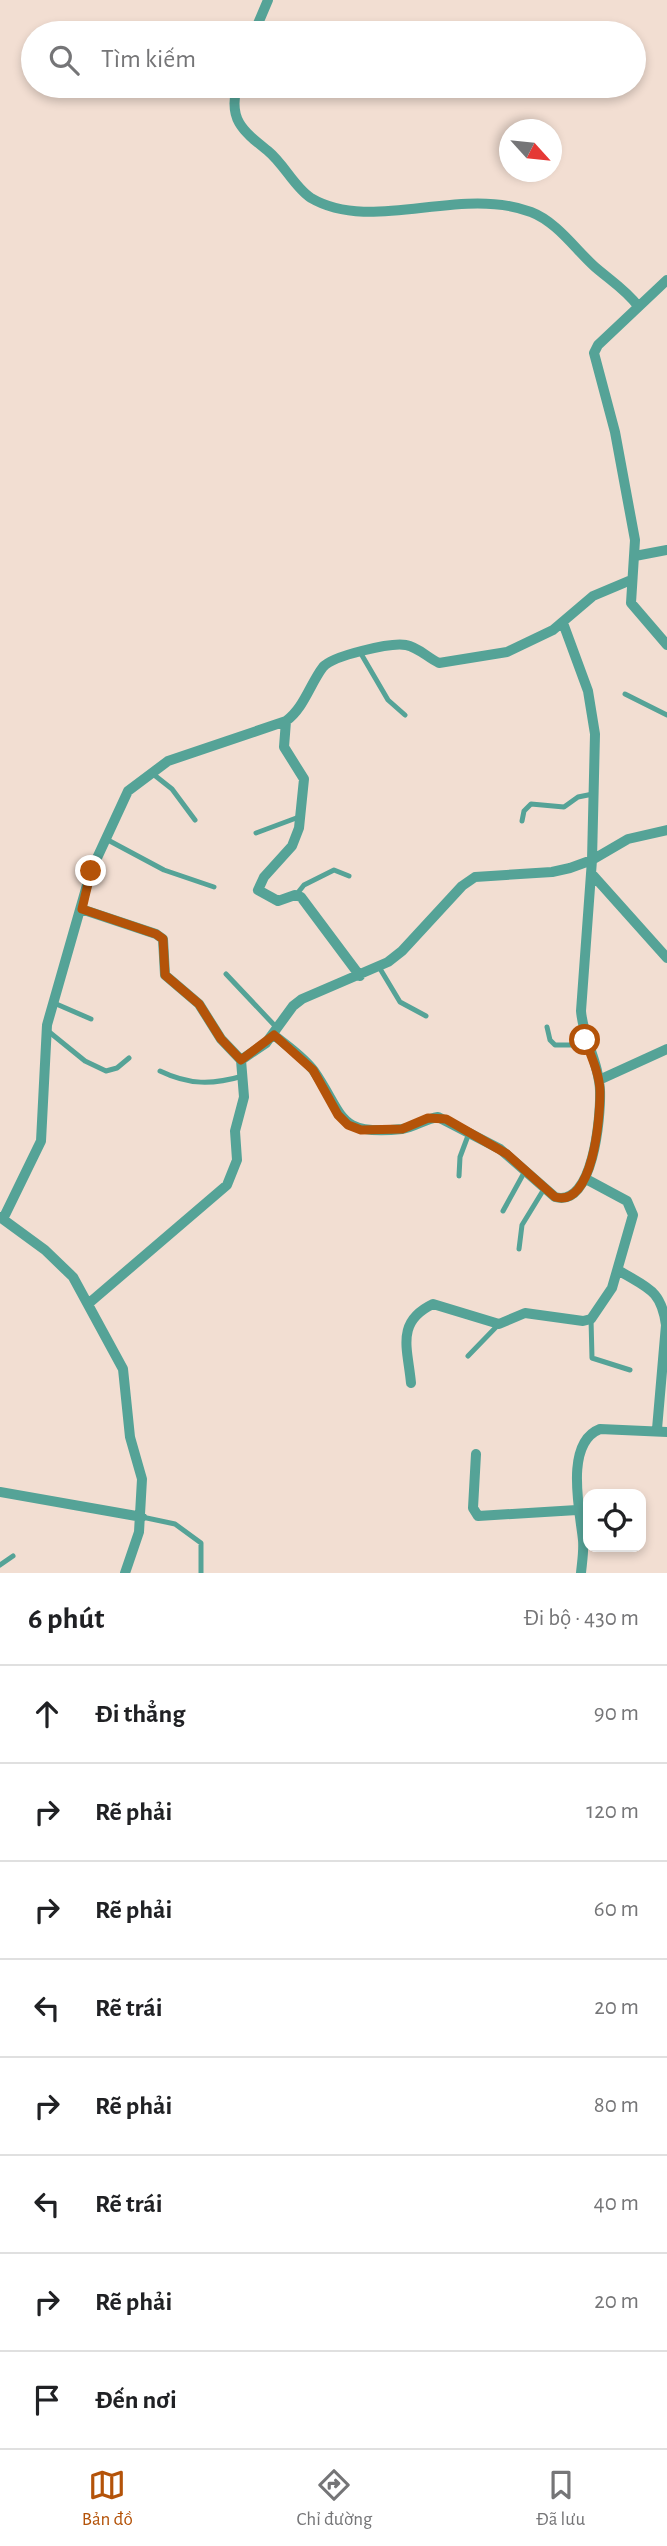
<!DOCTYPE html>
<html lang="vi">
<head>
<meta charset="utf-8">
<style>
  :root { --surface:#fff; --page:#f2f2f2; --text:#202124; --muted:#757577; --line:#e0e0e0; --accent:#b45309 }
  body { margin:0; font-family:"Alegreya Sans",sans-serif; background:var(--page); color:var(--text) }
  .controls { position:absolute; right:21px; bottom:21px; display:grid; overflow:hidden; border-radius:14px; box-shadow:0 4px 10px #0003 }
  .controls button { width:63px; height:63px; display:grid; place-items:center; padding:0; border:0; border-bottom:2px solid var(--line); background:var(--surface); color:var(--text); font:35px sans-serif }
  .compass { position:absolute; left:499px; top:119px; width:63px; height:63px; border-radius:50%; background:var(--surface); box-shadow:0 4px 10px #0003; rotate:117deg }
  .stop { position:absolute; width:21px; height:21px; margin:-16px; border:5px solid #b45309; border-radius:50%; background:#fff }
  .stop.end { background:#b45309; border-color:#fff; box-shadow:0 2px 7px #0008 }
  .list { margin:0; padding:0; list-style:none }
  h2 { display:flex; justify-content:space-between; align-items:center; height:91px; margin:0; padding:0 28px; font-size:30px }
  h2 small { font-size:23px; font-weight:400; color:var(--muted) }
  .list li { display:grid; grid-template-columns:46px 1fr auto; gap:21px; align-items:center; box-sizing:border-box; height:98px; padding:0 28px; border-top:2px solid var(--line) }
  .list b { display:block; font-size:26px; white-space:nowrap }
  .list em { font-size:23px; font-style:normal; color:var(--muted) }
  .icon { flex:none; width:38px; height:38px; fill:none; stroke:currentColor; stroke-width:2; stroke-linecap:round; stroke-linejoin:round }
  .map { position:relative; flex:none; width:667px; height:1573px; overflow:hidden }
  .search { position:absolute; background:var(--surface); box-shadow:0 4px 10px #0003; left:21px; right:21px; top:21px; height:77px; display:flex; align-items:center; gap:18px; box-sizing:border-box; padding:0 24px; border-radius:38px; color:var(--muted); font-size:26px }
  .sheet { height:875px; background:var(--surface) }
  nav { display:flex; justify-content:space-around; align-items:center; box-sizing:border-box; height:98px; border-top:2px solid var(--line); background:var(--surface); font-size:19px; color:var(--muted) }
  nav a { display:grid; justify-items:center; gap:4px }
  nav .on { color:var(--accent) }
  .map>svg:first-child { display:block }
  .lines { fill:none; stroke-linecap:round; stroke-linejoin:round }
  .service { stroke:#55a397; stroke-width:5 }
  .minor { stroke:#55a397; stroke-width:10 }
  .route { stroke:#b45309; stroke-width:9 }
</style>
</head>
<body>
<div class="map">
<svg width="667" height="1573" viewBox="0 0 667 1573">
  <rect width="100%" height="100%" fill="#f2ded2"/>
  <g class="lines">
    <path class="service" d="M360,652L388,700L405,715
      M625,694L667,715
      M153,774L172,789L195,820
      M522,821L524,811L531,804L564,807L578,797L593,794
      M256,833L299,817
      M106,839L164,870L214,887
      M296,895L304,885L334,870L349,876
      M379,967L400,1002L426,1016
      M226,974L277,1028
      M54,1003L91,1019
      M547,1027L550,1040L555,1045H576
      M48,1031L85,1061L106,1071L117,1068L129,1058
      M160,1071C189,1085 212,1085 243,1076
      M459,1176L460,1157L469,1133
      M503,1211L525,1171
      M519,1249L522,1225L544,1189
      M591,1319L592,1358L630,1370
      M468,1356L499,1324
      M142,1517L175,1524L201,1543V1573
      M0,1565L13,1556"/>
    <path class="minor" d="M254,33L268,0
      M237,86C228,120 243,131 268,151C284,164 295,188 311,198C372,234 459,185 531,212C557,222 575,249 595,267C610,280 626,290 638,306
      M667,280L598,345L594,353L615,432L635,540L631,603L667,645
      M635,556L667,550
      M286,721L284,747L304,779L299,828L292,846L264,877L258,890L278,901L295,895L301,897L360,976
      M591,873L667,958
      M81,909L156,934L163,939L165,975L199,1004L221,1039L241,1060L244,1097L235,1131L237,1160L227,1185L88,1304
      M274,1035C287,1046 304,1057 314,1071C345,1116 336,1136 402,1129C415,1127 425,1119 438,1117L500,1149L555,1197C593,1208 601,1117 600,1090C599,1063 583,1038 581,1011L592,860L595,734L588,691L563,623
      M241,1060L266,1043L293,1006L302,999L388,962L402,951L462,886L475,877L552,872L570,868L592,860L628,839L667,830
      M599,1080L667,1049
      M0,1217L45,1250L73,1277L123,1369L130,1437L142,1479L139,1532L125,1573
      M3,1219L41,1141L47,1025L91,871L128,791L168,761L286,721C304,708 310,684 323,667C332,656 391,642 406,645C418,647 428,658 439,663L507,652L553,630L593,596L631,580
      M618,1270C647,1288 661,1289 666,1325L657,1429
      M411,1383C408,1349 395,1322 433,1304L499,1324L525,1313L583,1321L591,1319L612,1288L633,1215L627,1201L586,1179
      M476,1454L473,1508L478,1516L577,1510
      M0,1492L142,1517
      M581,1573C582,1562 584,1551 583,1540C580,1511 564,1443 600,1429L667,1432"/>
  </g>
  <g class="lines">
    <path class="route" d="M91,871L82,909L156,934L163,939L165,975L199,1004L221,1039L241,1060L274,1035L313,1070L338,1115L348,1125L361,1130L402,1129L428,1118L446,1119L507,1154L555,1197C593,1208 600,1119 600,1092C600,1075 591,1056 585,1040"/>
  </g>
</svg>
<div class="controls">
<button><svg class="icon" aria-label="locate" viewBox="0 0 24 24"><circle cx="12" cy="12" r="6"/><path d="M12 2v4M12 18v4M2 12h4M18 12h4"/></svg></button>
</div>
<svg class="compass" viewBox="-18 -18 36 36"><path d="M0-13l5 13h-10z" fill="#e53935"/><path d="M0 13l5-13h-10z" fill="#757577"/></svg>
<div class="stop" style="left:585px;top:1040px"></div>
<div class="stop end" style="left:91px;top:871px"></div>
<div class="search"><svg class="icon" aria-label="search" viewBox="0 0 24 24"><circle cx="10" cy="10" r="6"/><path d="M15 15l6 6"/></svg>Tìm kiếm</div>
</div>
<section class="sheet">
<h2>6 phút<small>Đi bộ · 430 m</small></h2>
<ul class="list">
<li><svg class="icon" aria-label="ahead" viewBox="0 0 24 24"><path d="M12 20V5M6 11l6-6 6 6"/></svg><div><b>Đi thẳng</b></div><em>90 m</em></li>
<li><svg class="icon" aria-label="right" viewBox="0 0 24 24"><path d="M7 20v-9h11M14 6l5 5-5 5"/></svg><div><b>Rẽ phải</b></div><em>120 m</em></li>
<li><svg class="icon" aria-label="right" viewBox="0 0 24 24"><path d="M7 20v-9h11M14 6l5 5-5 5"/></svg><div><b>Rẽ phải</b></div><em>60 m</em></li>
<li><svg class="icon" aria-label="left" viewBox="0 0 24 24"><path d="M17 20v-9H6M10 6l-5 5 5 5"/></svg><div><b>Rẽ trái</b></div><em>20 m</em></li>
<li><svg class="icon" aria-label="right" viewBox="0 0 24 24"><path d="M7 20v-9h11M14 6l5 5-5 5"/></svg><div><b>Rẽ phải</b></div><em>80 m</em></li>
<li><svg class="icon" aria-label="left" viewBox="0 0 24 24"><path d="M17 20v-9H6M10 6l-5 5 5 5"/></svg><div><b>Rẽ trái</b></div><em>40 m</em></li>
<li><svg class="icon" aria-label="right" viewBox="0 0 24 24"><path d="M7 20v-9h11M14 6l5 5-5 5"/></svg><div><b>Rẽ phải</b></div><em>20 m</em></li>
<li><svg class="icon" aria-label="arrive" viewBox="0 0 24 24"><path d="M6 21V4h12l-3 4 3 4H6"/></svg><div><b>Đến nơi</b></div></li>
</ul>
</section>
<nav>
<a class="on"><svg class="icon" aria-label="map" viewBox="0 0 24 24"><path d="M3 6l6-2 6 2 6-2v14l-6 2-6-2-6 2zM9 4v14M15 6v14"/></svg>Bản đồ</a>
<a><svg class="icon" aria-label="directions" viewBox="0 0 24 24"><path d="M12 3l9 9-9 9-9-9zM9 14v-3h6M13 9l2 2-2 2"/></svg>Chỉ đường</a>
<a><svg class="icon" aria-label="saved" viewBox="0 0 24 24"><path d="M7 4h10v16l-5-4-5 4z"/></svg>Đã lưu</a>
</nav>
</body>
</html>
